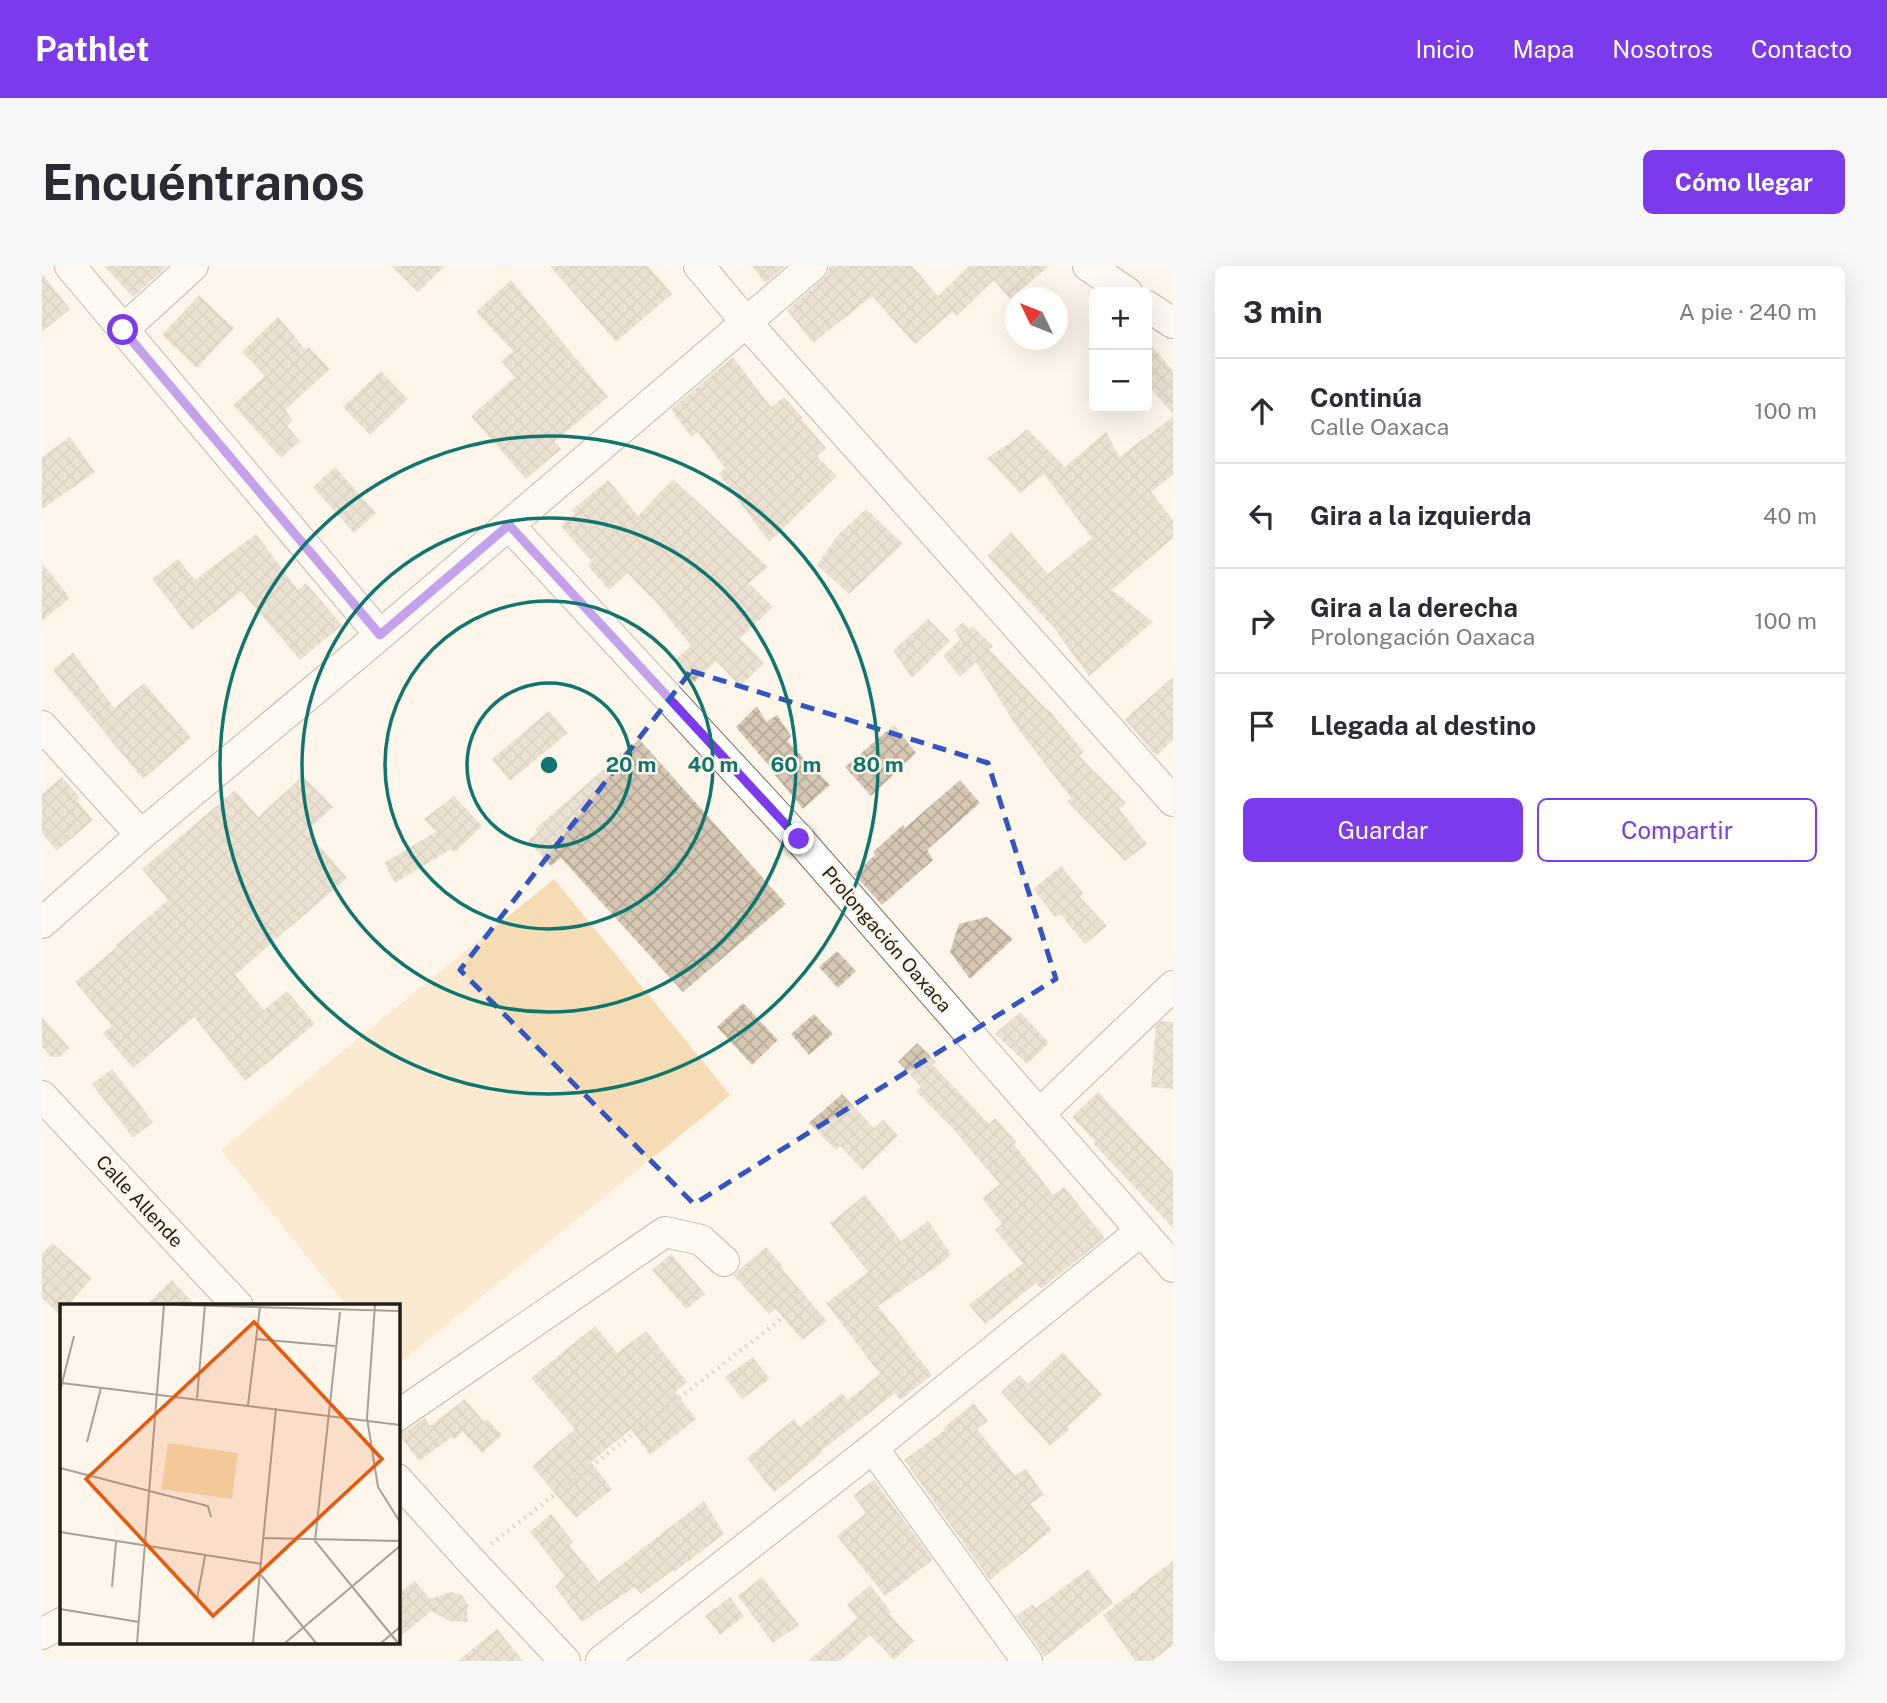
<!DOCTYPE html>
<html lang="es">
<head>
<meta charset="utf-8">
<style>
  :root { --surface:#fff; --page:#f7f7f7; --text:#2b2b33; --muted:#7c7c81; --line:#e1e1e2; --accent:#7c3aed }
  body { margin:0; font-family:"Public Sans",sans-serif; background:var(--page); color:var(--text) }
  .controls { position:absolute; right:21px; top:21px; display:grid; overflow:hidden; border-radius:10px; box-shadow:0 7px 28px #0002 }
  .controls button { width:63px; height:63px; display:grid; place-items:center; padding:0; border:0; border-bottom:2px solid var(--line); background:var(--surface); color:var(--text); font:35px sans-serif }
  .compass { position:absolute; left:963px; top:21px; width:63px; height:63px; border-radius:50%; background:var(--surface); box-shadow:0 7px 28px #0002; rotate:313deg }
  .stop { position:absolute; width:21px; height:21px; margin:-16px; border:5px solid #7c3aed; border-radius:50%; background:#fff }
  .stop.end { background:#7c3aed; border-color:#fff; box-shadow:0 2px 7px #0008 }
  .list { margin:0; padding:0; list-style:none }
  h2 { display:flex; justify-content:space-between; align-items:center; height:91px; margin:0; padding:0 28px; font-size:30px }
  h2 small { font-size:23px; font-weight:400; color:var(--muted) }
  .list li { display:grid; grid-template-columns:46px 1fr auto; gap:21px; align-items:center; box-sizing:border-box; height:105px; padding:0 28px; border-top:2px solid var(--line) }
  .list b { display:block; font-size:26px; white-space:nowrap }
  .list p { margin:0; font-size:23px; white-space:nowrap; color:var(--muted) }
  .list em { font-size:23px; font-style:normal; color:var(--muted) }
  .actions { display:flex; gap:14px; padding:21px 28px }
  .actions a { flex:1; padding:16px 0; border:2px solid var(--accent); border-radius:10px; text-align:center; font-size:24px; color:var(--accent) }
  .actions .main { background:var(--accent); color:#fff }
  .icon { flex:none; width:38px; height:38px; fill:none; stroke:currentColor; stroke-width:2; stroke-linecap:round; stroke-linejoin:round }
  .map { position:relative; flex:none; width:1131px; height:1395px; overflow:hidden; border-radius:10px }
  header { display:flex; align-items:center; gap:42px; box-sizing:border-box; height:98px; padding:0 35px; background:var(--accent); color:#fff }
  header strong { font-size:33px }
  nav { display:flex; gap:38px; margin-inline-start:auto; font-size:24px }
  .intro { display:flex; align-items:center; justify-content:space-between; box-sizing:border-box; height:168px; padding:0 42px }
  h1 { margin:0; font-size:49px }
  .button { padding:18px 32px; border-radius:10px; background:var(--accent); color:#fff; font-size:24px; font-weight:700 }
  main { display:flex; gap:42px; padding:0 42px }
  aside { flex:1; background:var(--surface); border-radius:10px; box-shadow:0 7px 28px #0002 }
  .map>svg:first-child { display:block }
  .pitch { fill:#f5dcb4 }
  .building { fill:url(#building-cross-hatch) }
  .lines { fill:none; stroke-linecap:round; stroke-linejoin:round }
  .street-casing { stroke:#7a6e5c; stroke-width:32 }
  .path { stroke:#bab3a9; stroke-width:4.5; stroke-dasharray:2 5; stroke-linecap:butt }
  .street { stroke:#fff; stroke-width:30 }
  .route { stroke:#7c3aed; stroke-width:9 }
  .marked { fill:none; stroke:#3254c4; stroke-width:5; stroke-dasharray:14 9; stroke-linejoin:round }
  .ring { fill:none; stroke:#0f766e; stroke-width:3.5 }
  .labels { text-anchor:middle; stroke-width:5; stroke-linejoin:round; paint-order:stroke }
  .street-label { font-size:19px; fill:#241f17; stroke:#fef6ea }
  .inset-road { fill:none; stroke:#a7a096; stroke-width:2 }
  .view { fill:#e8590c; fill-opacity:0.15; stroke:#e8590c; stroke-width:3.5 }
  .inset-edge { fill:none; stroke:#241f17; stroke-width:3.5 }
  .centre { fill:#0f766e; stroke:#fef6ea; stroke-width:3.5 }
  .ring-label { font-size:21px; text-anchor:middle; font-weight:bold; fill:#0f766e; stroke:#fef6ea; stroke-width:5; stroke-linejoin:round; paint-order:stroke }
</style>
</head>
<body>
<header>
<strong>Pathlet</strong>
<nav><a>Inicio</a><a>Mapa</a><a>Nosotros</a><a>Contacto</a></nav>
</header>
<div class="intro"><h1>Encuéntranos</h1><a class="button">Cómo llegar</a></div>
<main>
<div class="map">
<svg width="1131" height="1395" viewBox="0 0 1131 1395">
  <defs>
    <pattern id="building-cross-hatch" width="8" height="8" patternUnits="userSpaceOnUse" patternTransform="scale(1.75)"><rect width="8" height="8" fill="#d5c7b4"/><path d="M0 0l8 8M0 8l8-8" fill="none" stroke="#b7aa9a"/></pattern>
  </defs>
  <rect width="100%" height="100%" fill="#fef6ea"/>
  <path class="pitch" d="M512,613L688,829L355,1099V1040H305L179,884Z"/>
  <path class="building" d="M62,0H125L91,31Z
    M350,0H403L376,26Z
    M508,0H606L630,28L574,76Z
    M710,0H743L723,17Z
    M787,0H870L896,30L927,0H1007L968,33L952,14L915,50L910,46L873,78L830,30L771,77L745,44L781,13L786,6Z
    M0,8L28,43L0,66Z
    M469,14L566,131L512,176L519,183L484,213L429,150L473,111L459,95L471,85L434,46Z
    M157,29L192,62L155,102L120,69Z
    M236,51L264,84L267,81L288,103L243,144L251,154L245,160L258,175L239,192L191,139L223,110L200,86Z
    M1105,74L1131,105V148L1105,118Z
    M691,91L729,141L742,131L761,152L759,153L784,182L775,190L795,210L727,276L677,208L683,202L656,166L649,171L629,143Z
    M339,105L366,133L328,169L301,141Z
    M1131,151V209L1109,226L1131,254V272L1070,324L1111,356L1047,410L1012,362L945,290L969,266L1006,308L1050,272L1002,208L978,227L945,192L975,172L985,163L1023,201L1064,166L1077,191Z
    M28,171L53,206L0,243V191Z
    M293,201L334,247L312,267L271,221Z
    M631,213L726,301L707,317L731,341L698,372L722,397L698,420L674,395L652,416L634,393L649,380L609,330L608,331L586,307L567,324L546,300L550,296L519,260L533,248L530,244L566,214L596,250Z
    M824,243L861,278L807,328L775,299L796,269Z
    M214,268L256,324L264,317L300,359L258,394L199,325L150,364L110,313L136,293L153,314Z
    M0,297L28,332L0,355Z
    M886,353L908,375L870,412L851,385Z
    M921,356L927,363L930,360L951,380L947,383L1005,444L1006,443L1042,486L1037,490L1084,537L1077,543L1105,578L1083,595L1025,535L1029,532L977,464L934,396L918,411L901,390L918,373L912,364Z
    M31,386L72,442L102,417L149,472L101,513L11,404Z
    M1131,411V474L1114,490L1083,453Z
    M715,440L724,456L735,449L749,470L745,475L788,519L761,543L733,509L734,508L694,461Z
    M507,445L526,467L468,515L450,493Z
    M852,459L874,487L829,530L803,501Z
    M597,473L744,638L641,726L519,592L509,600L486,575L496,566L493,563Z
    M261,510L291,541L265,565L305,612L193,709L222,744L245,725L273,758L203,815L152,751L91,802L61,767L70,760L33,716L75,681L74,679L126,634L100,603L193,524L216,551Z
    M20,511L38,532L35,535L51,554L15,585L0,567V528Z
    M918,514L938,537L885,584L891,594L840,639L812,608L833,589L831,586L861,559L863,562Z
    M412,530L440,560L412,587L409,583L353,617L342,597L394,566L382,553Z
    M1019,600L1042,628L1038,631L1065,660L1043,678L1018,648L1013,651L991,623Z
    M945,651L971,673L928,713L908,686L917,658Z
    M795,685L814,705L796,722L777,701Z
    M701,737L736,774L710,799L675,761Z
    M978,746L1007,777L985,798L953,768Z
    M772,748L791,768L767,789L749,768Z
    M0,751L28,782L17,791H9L0,781Z
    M1119,755L1131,756V823L1109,821L1114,760Z
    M875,777L894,796L891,799L947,858L953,852L974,876L972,878L1011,929L1022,921L1063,972L999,1023L994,1017L943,1058L927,1039L981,997L953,964L960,958L940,932L958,918L912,864L874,825L879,821L856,796Z
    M70,803L111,856L91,872L50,818Z
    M1056,826L1131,906V962L1051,877L1053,875L1030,851Z
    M800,828L832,862L841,854L856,870L821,904L798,880L794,884L767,857Z
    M823,929L859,975L886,955L909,988L897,999L836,1040L890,1109L858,1134L853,1127L779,1185L780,1187L732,1226L705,1192L752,1153L758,1161L800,1127L806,1134L838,1108L784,1037L826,1006L788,957Z
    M10,977L50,1012L25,1040H19V1046L17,1048L0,1032V988Z
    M724,981L741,1001L740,1003L785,1055L760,1074L734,1043L727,1048L691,1009Z
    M629,988L663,1028L644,1043L610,1004Z
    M130,1014L154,1040H103Z
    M553,1060L575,1087L604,1065L645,1116L633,1126L654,1153L608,1189L589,1163L549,1196L570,1223L534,1252L490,1200L533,1163L489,1112Z
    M1021,1086L1060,1129L1025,1161L1027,1164L1008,1180L959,1126L978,1109L986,1118Z
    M711,1091L728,1113L700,1133L683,1111Z
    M423,1133L442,1156L445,1153L460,1169L440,1187L421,1166L412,1173L410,1171L377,1195L356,1167L365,1164L383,1152L388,1160Z
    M932,1137L946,1155L935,1163L973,1210L984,1203L1002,1229L988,1238L1010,1264L948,1314L862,1194L903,1164L901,1162Z
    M832,1214L891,1294L843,1330L795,1270L824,1247L811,1229Z
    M662,1235L682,1268L632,1306L631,1304L599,1328L593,1321L540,1356L513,1321L523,1310L488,1266L509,1248L531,1276L527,1279L557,1316Z
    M1131,1295V1379L1110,1395H1093L1061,1349Z
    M1046,1303L1071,1337L1002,1391L999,1385L974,1350L991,1338L994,1342Z
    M720,1311L757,1359L731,1377L696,1330Z
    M373,1315L388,1333L409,1326L420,1329L426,1339L425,1356L407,1355L390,1345L355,1373V1329Z
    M828,1319L849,1346L847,1348L872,1375L852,1394L828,1369L798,1395H766L815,1352L805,1339Z
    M688,1331L702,1350L678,1369L663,1350Z
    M455,1363L481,1395H416Z"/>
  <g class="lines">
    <defs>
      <path id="street" d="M28,0L338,369
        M657,0L704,56L1131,535
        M1046,0L1085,26
        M1105,40L1131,57
        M81,64L151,0
        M467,259L757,573L1131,1001
        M0,460L99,569
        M0,657L99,569L338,369L770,0
        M0,830L196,1040
        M997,848L1131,720
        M355,1150L623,966L659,974L682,995
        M831,1182L985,1395
        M355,1213L428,1294L523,1395
        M0,1368L19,1357
        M559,1395L831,1182L1099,965"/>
    </defs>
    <use href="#street" class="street-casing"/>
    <path class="path" d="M449,1278L747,1047"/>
    <use href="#street" class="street"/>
  </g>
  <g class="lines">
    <path class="route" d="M81,64L338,369L467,259L757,573"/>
  </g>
  <path d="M0 0H1131V1395H0ZM649,405L946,497L1014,713L652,938L418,704Z" fill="#fef6ea" fill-opacity=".55" fill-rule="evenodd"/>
  <path class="marked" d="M649,405L946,497L1014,713L652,938L418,704Z"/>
  <g class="ring">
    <circle cx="507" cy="499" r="82"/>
    <circle cx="507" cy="499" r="164"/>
    <circle cx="507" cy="499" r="247"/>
    <circle cx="507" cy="499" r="329"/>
  </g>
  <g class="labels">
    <g class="street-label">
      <text transform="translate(845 673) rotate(49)" y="7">Prolongación Oaxaca</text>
      <text transform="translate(98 935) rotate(47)" y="7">Calle Allende</text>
    </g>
  </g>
  <g transform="translate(18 1038)">
    <rect width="340" height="340" fill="#fef6ea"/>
    <path d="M108,139L178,149L172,195L101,185Z" fill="#f5dcb4"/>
    <path class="inset-road" d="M120,1L340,7M315,1L307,114L318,183L340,218M280,8L255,237L338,339M196,35L275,42M2,79L340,121M0,87L14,32M137,94L145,1M188,101L200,3M339,122L340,86M27,138L41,84M0,164L148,202L151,213M0,228L202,260M204,234L340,237M201,271L256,339M52,283L56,238M137,295L145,252M0,305L79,318M77,339L104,1M193,339L216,104M225,339L340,242M321,339L340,323"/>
    <path class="view" d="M194,18L322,155L153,312L26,175Z"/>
    <rect width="340" height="340" class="inset-edge"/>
  </g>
  <circle cx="507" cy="499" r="10" class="centre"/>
  <g class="ring-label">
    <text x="589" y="506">20 m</text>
    <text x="671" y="506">40 m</text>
    <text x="754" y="506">60 m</text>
    <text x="836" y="506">80 m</text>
  </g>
</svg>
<div class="controls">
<button>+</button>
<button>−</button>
</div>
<svg class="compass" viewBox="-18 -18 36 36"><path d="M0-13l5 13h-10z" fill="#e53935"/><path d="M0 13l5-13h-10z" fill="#7c7c81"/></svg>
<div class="stop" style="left:81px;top:64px"></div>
<div class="stop end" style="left:757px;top:573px"></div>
</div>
<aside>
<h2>3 min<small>A pie · 240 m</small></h2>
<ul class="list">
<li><svg class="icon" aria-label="ahead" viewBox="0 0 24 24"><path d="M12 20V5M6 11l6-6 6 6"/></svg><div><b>Continúa</b><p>Calle Oaxaca</p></div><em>100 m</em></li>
<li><svg class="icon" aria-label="left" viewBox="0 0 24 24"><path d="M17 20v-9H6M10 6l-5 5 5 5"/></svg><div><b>Gira a la izquierda</b></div><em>40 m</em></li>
<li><svg class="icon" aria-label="right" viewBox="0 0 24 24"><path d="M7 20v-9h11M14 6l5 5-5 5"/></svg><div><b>Gira a la derecha</b><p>Prolongación Oaxaca</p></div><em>100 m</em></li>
<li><svg class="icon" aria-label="arrive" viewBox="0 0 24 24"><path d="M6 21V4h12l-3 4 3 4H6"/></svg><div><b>Llegada al destino</b></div></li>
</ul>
<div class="actions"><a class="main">Guardar</a><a>Compartir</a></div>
</aside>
</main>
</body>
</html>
